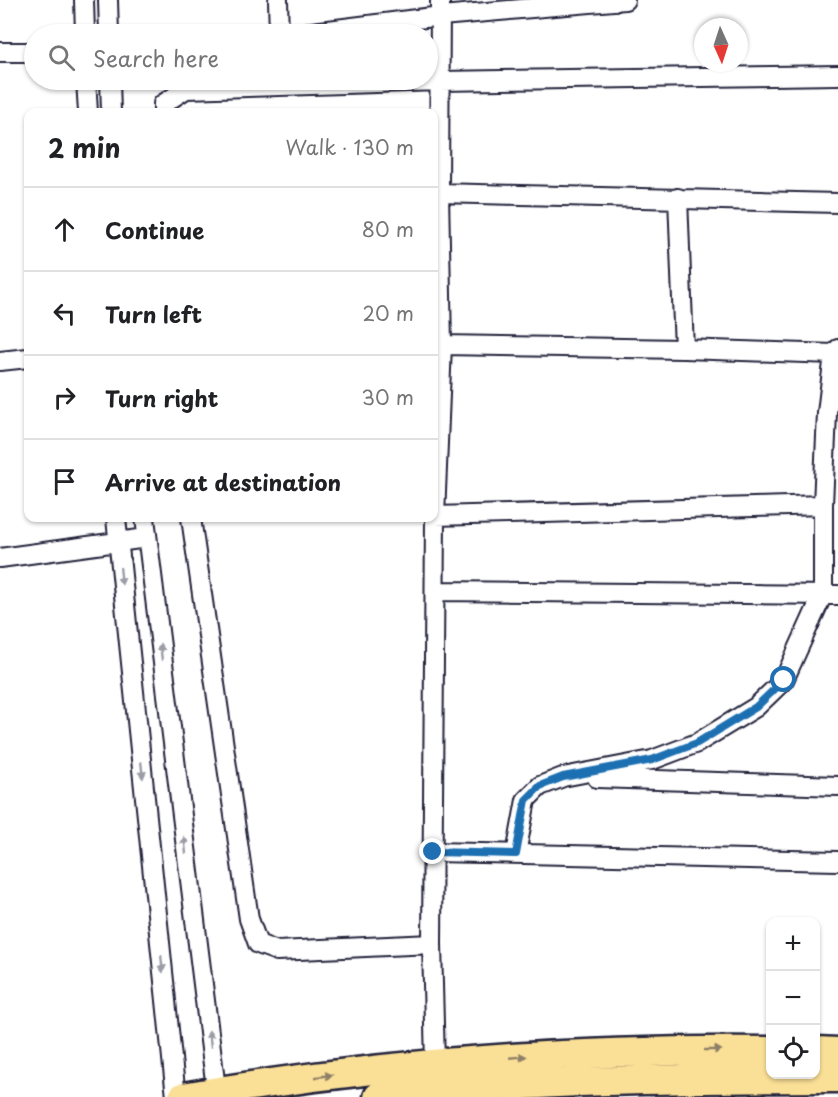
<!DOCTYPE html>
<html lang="en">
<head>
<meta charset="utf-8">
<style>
  :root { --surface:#fff; --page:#f6f6f6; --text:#202124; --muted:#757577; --line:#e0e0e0 }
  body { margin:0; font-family:"Playpen Sans",sans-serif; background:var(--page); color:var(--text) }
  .controls { position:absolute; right:18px; bottom:18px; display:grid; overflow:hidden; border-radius:12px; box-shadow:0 2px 4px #0004 }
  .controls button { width:54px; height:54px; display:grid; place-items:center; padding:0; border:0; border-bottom:2px solid var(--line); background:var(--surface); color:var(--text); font:30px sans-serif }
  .compass { position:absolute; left:694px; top:18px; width:54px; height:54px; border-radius:50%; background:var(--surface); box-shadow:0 2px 4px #0004; rotate:177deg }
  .stop { position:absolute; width:18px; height:18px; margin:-14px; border:4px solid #1f6fb2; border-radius:50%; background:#fff }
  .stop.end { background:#1f6fb2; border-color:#fff; box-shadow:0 2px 6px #0008 }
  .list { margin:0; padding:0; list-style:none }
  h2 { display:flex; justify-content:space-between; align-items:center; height:78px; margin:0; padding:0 24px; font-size:26px }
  h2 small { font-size:20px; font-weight:400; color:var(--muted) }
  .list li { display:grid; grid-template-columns:39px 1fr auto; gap:18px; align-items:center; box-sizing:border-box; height:84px; padding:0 24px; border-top:2px solid var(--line) }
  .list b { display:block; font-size:22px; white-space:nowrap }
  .list em { font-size:20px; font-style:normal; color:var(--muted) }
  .icon { flex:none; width:33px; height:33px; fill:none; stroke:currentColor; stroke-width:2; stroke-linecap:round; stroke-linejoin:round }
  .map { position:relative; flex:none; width:838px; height:1097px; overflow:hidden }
  .search { position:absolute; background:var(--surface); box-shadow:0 2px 4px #0004; left:24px; top:24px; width:414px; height:66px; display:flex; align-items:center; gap:15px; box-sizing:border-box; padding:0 21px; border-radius:33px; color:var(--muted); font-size:22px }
  .panel { position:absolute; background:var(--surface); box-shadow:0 2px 4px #0004; left:24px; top:108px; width:414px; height:414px; border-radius:12px }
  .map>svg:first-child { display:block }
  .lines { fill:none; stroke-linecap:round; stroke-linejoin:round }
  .street-casing { stroke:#22223b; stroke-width:22 }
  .primary-casing { stroke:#22223b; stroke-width:33 }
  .street { stroke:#fff; stroke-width:18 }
  .primary { stroke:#fadf96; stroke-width:28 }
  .oneway { fill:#9c9ca7 }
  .oneway2 { fill:#8e8068 }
  .route { stroke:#1f6fb2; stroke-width:8 }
</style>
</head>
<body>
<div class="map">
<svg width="838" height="1097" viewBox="0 0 838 1097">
  <rect width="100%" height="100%" fill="#fff"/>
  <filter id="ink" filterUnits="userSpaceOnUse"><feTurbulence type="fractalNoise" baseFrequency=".0167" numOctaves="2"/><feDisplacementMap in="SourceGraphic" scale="12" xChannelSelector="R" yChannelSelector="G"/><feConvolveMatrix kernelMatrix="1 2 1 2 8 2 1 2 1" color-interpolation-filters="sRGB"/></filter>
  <g filter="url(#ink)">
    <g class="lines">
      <defs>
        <path id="street" d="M84,0L85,34
          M108,0L109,34
          M278,0L279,34
          M296,34L441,16L625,0
          M0,52H34
          M86,80L88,112
          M110,80L111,112
          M163,112V104L186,89L441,81L838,75
          M439,193L838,203
          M678,198L684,349
          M434,347L442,345L684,349L834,354
          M0,361L28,358
          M435,516L823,505
          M116,518L176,1097
          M145,518L217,1097
          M191,518L249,919L258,944L277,951L432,944
          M0,558L147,538
          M435,591L838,595
          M597,778L838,786
          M433,852L838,861
          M516,854L526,800L540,786L563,777L652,760L697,743L756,707L784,680L823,594V505L827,413L834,354L838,349
          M435,1064L432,944L435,516L442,345L439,193L440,0"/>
        <path id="primary" d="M816,1051L838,1052
          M183,1097C377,1063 574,1049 770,1051
          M378,1097C531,1080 684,1078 838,1078"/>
      </defs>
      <use href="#street" class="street-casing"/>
      <use href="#primary" class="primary-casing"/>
      <use href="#street" class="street"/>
      <use href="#primary" class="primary"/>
    </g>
    <defs><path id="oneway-solid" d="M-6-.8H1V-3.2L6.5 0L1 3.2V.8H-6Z" transform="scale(1.5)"/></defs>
    <g class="oneway">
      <use href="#oneway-solid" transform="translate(121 576) rotate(84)"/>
      <use href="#oneway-solid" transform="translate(161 652) rotate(-97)"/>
      <use href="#oneway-solid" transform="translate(142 770) rotate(84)"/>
      <use href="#oneway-solid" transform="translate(185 845) rotate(-97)"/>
      <use href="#oneway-solid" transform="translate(162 964) rotate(84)"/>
      <use href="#oneway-solid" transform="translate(210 1039) rotate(-97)"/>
    </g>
    <g class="oneway2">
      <use href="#oneway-solid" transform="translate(713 1050)"/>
      <use href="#oneway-solid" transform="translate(518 1057) rotate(-5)"/>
      <use href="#oneway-solid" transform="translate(324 1076) rotate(-8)"/>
    </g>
  </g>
  <g class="lines" filter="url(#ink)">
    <path class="route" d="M433,852L516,854L526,800L540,786L563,777L652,760L697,743L756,707L784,680"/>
  </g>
</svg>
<div class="controls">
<button>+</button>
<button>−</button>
<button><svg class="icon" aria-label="locate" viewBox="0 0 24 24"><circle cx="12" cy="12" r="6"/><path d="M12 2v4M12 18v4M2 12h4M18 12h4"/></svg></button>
</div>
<svg class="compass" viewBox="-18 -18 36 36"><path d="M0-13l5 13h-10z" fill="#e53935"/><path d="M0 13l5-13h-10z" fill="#757577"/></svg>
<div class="stop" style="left:784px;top:680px"></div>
<div class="stop end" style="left:433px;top:852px"></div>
<div class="search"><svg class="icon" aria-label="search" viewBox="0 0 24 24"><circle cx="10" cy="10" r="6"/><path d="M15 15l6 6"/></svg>Search here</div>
<section class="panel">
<h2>2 min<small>Walk · 130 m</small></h2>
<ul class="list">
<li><svg class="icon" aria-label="ahead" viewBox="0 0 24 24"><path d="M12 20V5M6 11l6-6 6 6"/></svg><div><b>Continue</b></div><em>80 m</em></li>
<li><svg class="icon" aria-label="left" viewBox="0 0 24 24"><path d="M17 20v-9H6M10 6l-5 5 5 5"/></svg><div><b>Turn left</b></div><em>20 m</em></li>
<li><svg class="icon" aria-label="right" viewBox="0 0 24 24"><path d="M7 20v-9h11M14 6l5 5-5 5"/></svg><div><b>Turn right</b></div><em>30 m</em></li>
<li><svg class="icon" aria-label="arrive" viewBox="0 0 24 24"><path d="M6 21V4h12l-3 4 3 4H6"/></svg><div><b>Arrive at destination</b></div></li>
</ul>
</section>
</div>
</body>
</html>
